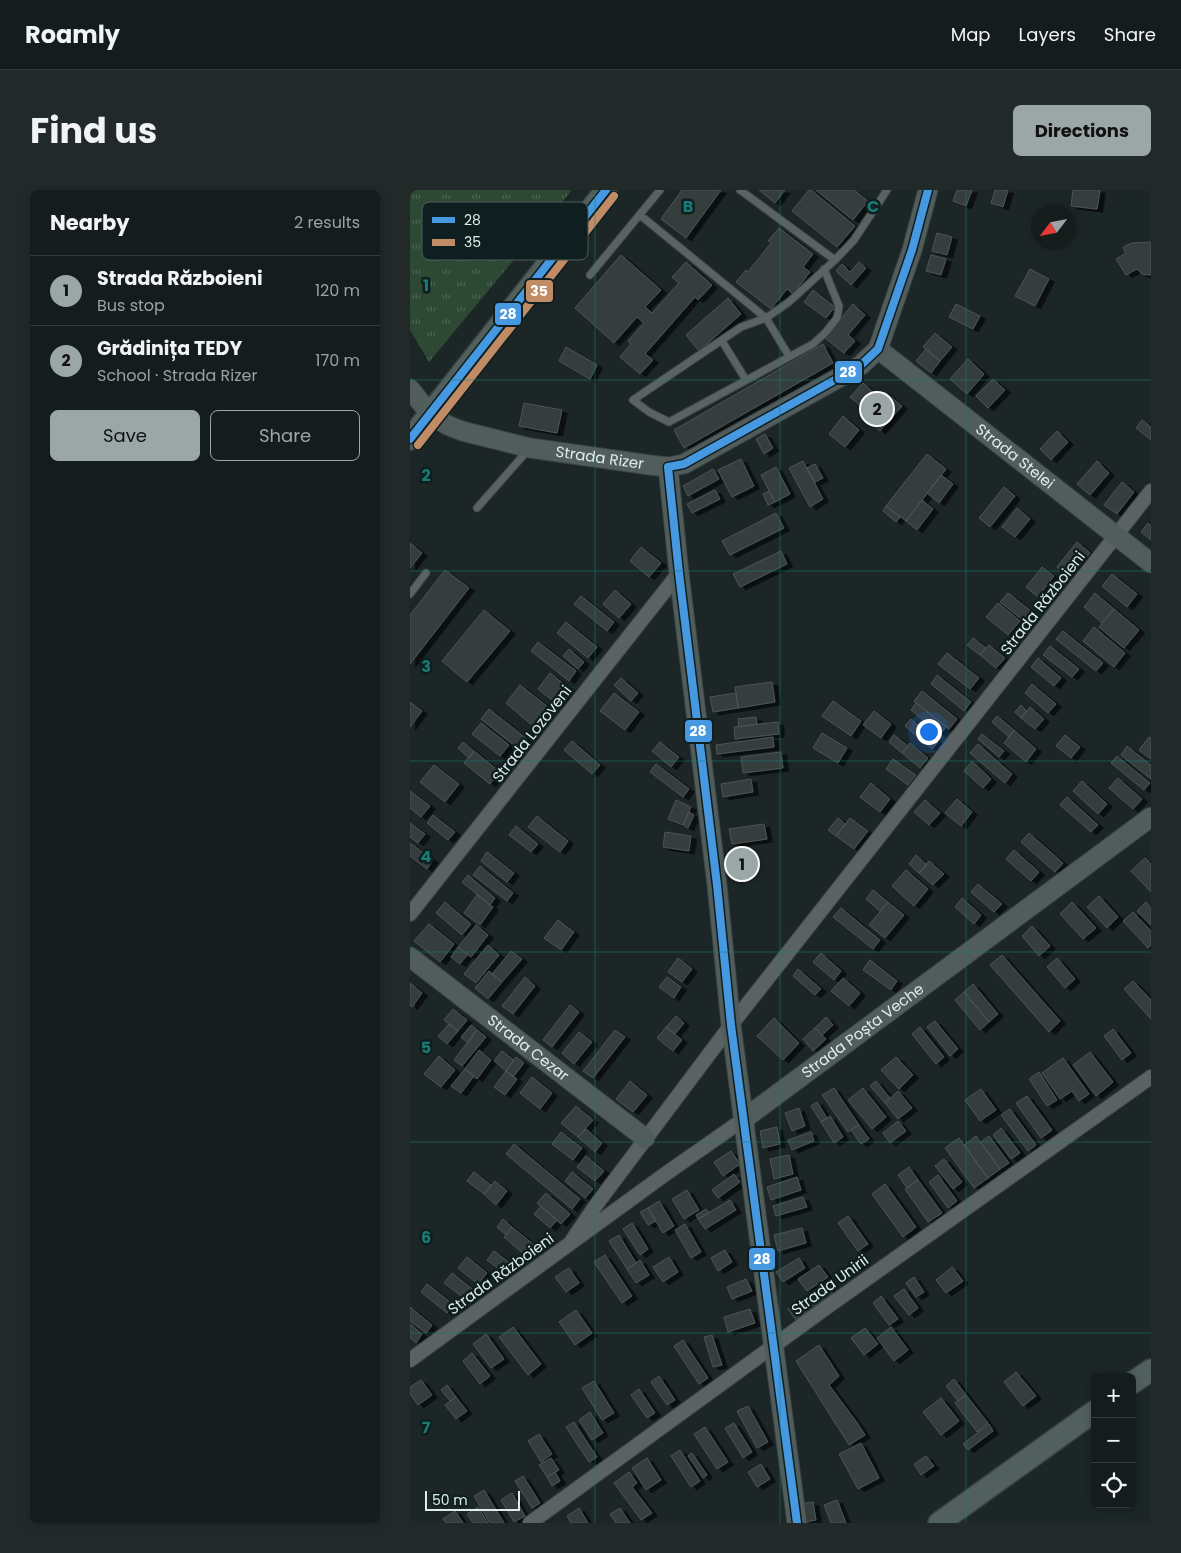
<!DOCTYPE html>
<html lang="en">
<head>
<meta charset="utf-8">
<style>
  :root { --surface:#151c1c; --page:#222929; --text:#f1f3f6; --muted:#9da1a3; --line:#343a3b; --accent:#9ba6a6 }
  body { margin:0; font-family:Poppins,sans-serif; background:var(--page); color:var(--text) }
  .controls { position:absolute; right:15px; bottom:15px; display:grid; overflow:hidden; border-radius:8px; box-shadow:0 2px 8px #0003 }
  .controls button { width:45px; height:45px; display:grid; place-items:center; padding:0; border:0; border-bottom:1px solid var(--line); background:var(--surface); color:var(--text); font:25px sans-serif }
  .compass { position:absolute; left:621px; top:15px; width:45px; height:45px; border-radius:50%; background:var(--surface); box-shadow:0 2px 8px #0003; rotate:238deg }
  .scale { position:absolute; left:15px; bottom:12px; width:95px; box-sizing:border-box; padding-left:5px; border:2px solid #e0ebeb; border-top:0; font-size:14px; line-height:18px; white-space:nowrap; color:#e0ebeb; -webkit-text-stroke:4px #0f1f20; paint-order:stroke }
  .you { position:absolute; left:518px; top:541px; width:18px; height:18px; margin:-12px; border:4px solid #fff; border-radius:50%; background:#1a73e8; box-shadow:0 0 0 8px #1a73e833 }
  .badge { display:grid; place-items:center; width:32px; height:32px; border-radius:50%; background:var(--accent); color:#111; font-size:16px; font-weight:700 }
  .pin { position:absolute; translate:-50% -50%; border:2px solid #fff; box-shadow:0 1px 5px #0006 }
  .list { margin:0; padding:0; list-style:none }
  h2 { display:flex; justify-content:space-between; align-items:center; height:65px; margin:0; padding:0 20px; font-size:21px }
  h2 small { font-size:16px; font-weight:400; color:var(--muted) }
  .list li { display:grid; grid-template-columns:32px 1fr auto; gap:15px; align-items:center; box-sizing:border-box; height:70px; padding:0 20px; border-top:1px solid var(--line) }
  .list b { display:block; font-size:19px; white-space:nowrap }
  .list p { margin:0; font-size:16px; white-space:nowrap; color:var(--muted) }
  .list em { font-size:16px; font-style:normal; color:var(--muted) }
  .actions { display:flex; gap:10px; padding:15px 20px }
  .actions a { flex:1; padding:11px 0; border:1px solid var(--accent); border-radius:8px; text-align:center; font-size:18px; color:var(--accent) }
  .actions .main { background:var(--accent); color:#111 }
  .icon { flex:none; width:28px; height:28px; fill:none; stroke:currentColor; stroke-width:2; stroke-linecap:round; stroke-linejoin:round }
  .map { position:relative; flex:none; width:741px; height:1333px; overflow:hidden; border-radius:8px }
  header { display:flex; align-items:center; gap:30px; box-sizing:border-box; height:70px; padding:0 25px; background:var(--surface); border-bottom:1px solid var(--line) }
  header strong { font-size:24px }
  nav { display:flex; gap:28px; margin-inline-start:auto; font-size:18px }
  .intro { display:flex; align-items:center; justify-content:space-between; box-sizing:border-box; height:120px; padding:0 30px }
  h1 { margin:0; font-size:35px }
  .button { padding:12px 22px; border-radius:8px; background:var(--accent); color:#111; font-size:18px; font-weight:700 }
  main { display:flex; gap:30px; padding:0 30px }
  aside { flex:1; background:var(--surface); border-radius:8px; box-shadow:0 2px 8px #0003 }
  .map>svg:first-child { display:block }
  .park { fill:url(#park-tufts) }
  .building { fill:#343c3d; stroke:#4d5556; filter:url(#shadow) }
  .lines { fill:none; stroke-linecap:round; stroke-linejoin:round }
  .lane-casing { stroke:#3a4242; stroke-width:9 }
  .street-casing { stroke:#3a4242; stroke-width:16 }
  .secondary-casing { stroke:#3a4242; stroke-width:21 }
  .primary-casing { stroke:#3a4242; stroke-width:24 }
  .lane { stroke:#5b6262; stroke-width:7 }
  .street { stroke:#5b6262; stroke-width:14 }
  .secondary { stroke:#515d5c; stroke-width:19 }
  .primary { stroke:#51605d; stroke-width:21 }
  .bus-1-casing { stroke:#0f1f20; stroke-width:11 }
  .bus-2-casing { stroke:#0f1f20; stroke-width:11 }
  .bus-1 { stroke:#4699e1; stroke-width:8 }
  .bus-2 { stroke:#c18c65; stroke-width:8 }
  .grid { fill:none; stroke:#197c74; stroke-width:1; stroke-opacity:0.55 }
  .labels { text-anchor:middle; stroke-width:5; stroke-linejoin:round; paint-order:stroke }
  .street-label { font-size:15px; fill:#e0ebeb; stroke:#0f1f20 }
  .key { fill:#0f1f20; stroke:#4e5c5d; stroke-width:1 }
  .key-label { font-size:14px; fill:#e0ebeb }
  .grid-label { font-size:16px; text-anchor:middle; font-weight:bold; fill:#197c74; stroke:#0f1f20; stroke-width:5; stroke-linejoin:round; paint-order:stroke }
  .line-badge { stroke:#0f1f20; stroke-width:2 }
  .badge-label { font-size:14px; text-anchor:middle; font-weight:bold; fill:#fff }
</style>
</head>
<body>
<header>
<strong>Roamly</strong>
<nav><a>Map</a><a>Layers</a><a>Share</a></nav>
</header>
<div class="intro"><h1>Find us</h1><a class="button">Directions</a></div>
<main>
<aside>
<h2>Nearby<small>2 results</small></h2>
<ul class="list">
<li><span class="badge">1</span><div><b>Strada Războieni</b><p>Bus stop</p></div><em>120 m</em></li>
<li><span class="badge">2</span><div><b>Grădinița TEDY</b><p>School · Strada Rizer</p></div><em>170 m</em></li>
</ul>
<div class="actions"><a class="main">Save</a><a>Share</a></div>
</aside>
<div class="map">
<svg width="741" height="1333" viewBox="0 0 741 1333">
  <defs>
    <pattern id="park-tufts" width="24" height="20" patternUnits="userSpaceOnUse" patternTransform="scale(1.25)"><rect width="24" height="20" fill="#2d4934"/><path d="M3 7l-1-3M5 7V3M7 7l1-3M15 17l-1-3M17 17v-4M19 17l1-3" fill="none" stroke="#4b6352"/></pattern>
    <filter id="shadow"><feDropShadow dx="5.5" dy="3" stdDeviation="0" flood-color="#0009"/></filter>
  </defs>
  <rect width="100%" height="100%" fill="#1c2626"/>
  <path class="park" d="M0,0H162L19,172L0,140Z"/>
  <path class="building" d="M272,0H311L276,48L251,29Z
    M349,0H375L365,13Z
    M399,0H401L445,36L427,57L382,21Z
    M406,0H444L458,11L443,30Z
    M547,0H562L556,16L543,11Z
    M585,0H598L593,17L581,13Z
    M663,0H690L687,19L661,16Z
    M369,38L403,64L393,77L400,82L383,104L377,99L361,119L326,92L336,80L338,82L361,53L358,51Z
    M527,43L542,47L537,65L522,61Z
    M741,52V85L732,84L727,79L716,85L706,69L716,63L713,58L715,56L722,53Z
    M211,65L251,100L235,117L242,123L269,93L262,87L276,72L302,95L288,110L285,107L235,164L243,170L230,184L210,167L221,154L218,151L234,133L227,127L204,153L165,118Z
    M521,65L536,69L531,85L516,81Z
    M449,72L456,78L441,95L426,81L432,74L440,82Z
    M620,79L639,89L625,116L605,106Z
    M403,100L425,117L416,128L394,112Z
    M318,108L331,124L289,161L276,145Z
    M443,114L455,125L438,145L445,151L434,163L415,148Z
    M546,114L570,126L563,139L539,127Z
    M525,143L542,157L530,171L513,157Z
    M413,154L423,173L274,258L264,240Z
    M156,157L187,175L180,189L149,171Z
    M516,159L530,171L521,183L506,171Z
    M558,169L574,184L557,204L540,189Z
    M583,189L595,200L578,218L566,206Z
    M453,193L470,208L458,222L440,207Z
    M475,202L492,216L470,241L454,227Z
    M114,213L152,220L147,243L109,236Z
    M433,226L449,240L435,257L419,244Z
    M732,230L741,237V250L726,238Z
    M647,241L658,252L641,270L630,259Z
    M355,244L363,258L354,264L346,249Z
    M517,264L536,279L496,331L476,316Z
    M331,269L344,296L322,307L308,280Z
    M393,271L413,309L400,317L379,278Z
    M687,271L699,283L680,305L667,294Z
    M405,274L413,288L405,292L397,278Z
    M366,277L380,304L365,312L351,285Z
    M303,279L309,289L278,306L273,296Z
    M531,285L543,294L529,313L517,303Z
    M712,292L724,302L707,324L694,315Z
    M594,297L605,306L580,337L569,328Z
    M305,300L310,309L282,323L277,314Z
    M359,301L365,312L358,315L353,304Z
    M512,310L523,319L507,340L496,331Z
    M476,316L490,327L486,332L473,321Z
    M607,318L620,329L605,347L592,337Z
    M366,323L374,338L320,365L312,351Z
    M738,333L741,336V350L731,342Z
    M667,352L680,363L660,388L647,377Z
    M0,353L12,363L0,378Z
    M231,357L251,373L239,387L220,371Z
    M371,361L377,374L330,397L323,384Z
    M632,377L644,386L628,407L616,397Z
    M35,380L59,398L0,474V425Z
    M702,384L727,404L717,417L692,396Z
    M205,400L221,414L209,428L193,414Z
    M598,403L621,421L614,431L590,412Z
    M685,403L704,419L692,433L674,417Z
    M171,406L204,432L197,441L164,414Z
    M588,413L610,431L598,445L576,427Z
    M704,419L729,440L714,458L689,437Z
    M74,420L100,441L57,492L32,471Z
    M156,432L187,457L178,468L147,443Z
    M684,437L715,463L704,477L673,451Z
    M653,441L693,473L686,481L646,449Z
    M563,448L576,458L570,465L557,455Z
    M128,452L166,481L159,491L121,461Z
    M579,455L595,468L586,478L570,465Z
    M640,456L669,479L662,487L633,465Z
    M159,459L174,472L168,479L153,466Z
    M537,463L569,488L560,499L528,474Z
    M628,468L651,488L644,496L621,477Z
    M140,483L160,499L148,515L128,499Z
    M527,485L561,512L554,521L521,494Z
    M211,488L228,503L221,511L204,495Z
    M362,492L365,512L328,518L325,497Z
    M622,494L646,514L638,523L615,503Z
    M110,495L138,517L123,536L96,513Z
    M512,501L547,529L539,539L504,511Z
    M204,503L229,522L215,540L190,521Z
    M326,503L328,518L303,522L300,507Z
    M423,511L451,531L441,546L412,526Z
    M0,512L12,521L0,537Z
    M506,513L536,537L530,544L501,520Z
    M611,515L617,521L611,528L605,522Z
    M620,517L634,529L625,539L611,528Z
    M79,519L117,549L109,559L71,529Z
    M464,521L481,534L471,548L453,535Z
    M587,526L604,540L599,547L582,532Z
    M346,527L347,534L329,537L328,529Z
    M501,529L528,552L522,559L495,536Z
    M368,532L369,544L325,549L324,537Z
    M71,533L99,555L90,566L62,544Z
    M604,540L626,559L616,572L594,553Z
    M412,543L437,558L428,573L403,558Z
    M572,544L594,561L589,567L568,549Z
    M484,545L498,556L492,563L479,552Z
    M655,545L670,557L661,568L646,556Z
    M363,547L364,557L307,564L306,555Z
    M739,547L741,548V569L729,560Z
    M162,551L190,575L182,584L154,560Z
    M53,552L64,561L59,568L48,558Z
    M250,552L269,567L261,577L242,561Z
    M500,553L518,568L510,578L492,563Z
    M568,554L602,584L595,593L560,563Z
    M717,556L741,575V589L711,565Z
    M64,561L90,582L80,594L54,573Z
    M371,562L373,578L333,583L331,567Z
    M707,566L740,593L734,600L701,573Z
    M483,569L506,585L498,595L476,579Z
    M562,571L581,589L573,598L554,581Z
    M246,574L279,599L273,607L240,582Z
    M24,575L49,594L35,612L10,592Z
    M708,588L732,609L723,619L699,598Z
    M341,589L343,602L313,607L311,594Z
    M672,591L697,614L688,624L663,601Z
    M461,593L480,609L470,622L450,607Z
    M0,601L20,616L11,627L0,618Z
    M657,607L688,635L681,642L650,615Z
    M547,609L562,622L551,636L535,623Z
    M266,610L281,617L273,635L258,629Z
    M515,610L530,623L519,635L504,622Z
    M279,622L284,625L278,638L273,635Z
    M23,625L45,642L38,650L17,633Z
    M127,626L158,651L150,662L118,637Z
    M428,628L435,634L426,646L418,640Z
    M440,628L458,641L444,659L426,646Z
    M0,633L15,644L8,653L0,647Z
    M354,634L357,649L322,654L319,639Z
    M106,636L128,654L121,662L99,645Z
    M255,642L281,646L279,661L253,657Z
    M619,643L653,673L645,682L611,652Z
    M0,653L23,670L17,679L0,666Z
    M604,660L629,682L621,691L596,669Z
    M77,662L104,683L97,692L71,671Z
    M506,665L517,675L509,683L499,674Z
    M735,668L741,674V702L721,681Z
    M519,671L534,684L523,695L509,683Z
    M70,676L103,703L97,711L63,685Z
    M496,680L518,699L504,716L482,696Z
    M58,685L85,708L80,715L52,692Z
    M568,694L592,714L584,722L561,702Z
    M463,700L478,712L470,721L456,709Z
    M67,705L83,717L70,735L54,723Z
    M689,706L708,727L697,738L677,717Z
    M552,708L571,725L564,734L545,717Z
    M35,712L61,734L52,745L26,723Z
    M478,712L494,725L475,748L459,735Z
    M662,712L686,738L673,749L650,724Z
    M736,712L741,718V735L727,721Z
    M431,718L470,750L463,759L423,727Z
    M723,722L741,741V755L738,758L713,731Z
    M148,730L164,742L151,760L134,748Z
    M19,734L44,754L30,772L4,751Z
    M66,735L78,745L61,767L48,757Z
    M622,736L640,756L629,766L612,746Z
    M78,755L89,765L66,793L54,784Z
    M48,757L58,764L50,774L41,767Z
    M101,761L112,769L92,792L82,784Z
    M411,763L431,781L424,790L403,772Z
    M592,765L650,831L639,842L580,775Z
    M268,768L282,779L272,792L258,782Z
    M647,768L665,789L655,798L637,777Z
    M460,770L487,791L481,800L453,780Z
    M388,779L411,799L405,805L383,786Z
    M79,781L92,792L78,809L65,798Z
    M115,787L125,796L103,824L92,816Z
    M257,787L271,797L264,808L249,797Z
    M433,788L450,803L439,816L421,801Z
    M723,791L741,810V829L714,799Z
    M0,793L12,803L2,817L0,815Z
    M563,794L588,824L579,832L554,802Z
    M554,802L579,832L570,840L545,810Z
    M160,815L169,822L142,857L133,850Z
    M43,819L57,830L48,841L34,830Z
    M266,826L274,833L265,844L256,837Z
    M416,827L423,835L412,845L405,838Z
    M364,828L389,853L373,870L347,846Z
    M525,831L548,859L540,866L517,837Z
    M39,834L48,841L37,854L28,846Z
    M61,835L67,840L58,853L51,847Z
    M256,837L272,850L263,861L247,848Z
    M510,837L534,867L526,874L502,844Z
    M405,838L416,849L403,861L393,849Z
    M703,839L721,863L712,870L694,846Z
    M67,840L76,847L52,876L44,870Z
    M205,840L215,847L183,888L173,881Z
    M169,842L182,852L164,874L152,863Z
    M69,860L81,870L67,889L55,879Z
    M92,861L104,870L96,881L84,871Z
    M680,862L703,892L686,906L663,875Z
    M29,866L45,880L31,897L14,884Z
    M106,867L114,873L103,887L96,881Z
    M486,867L503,885L489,899L471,880Z
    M653,868L679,904L669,911L662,901L650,909L632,883Z
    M55,879L64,886L51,903L41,896Z
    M96,881L107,889L95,905L84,897Z
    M629,882L647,910L637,916L619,889Z
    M122,887L142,903L130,919L110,903Z
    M220,891L237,905L223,922L206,909Z
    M466,891L480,908L475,913L460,896Z
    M424,898L449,935L438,942L412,905Z
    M453,898L476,927L462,939L438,910Z
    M571,899L586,920L570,931L555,910Z
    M488,901L502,918L488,929L475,913Z
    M617,906L642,940L631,948L606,913Z
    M407,912L417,928L411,932L401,916Z
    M166,916L183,930L168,947L151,933Z
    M389,918L395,936L382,941L375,923Z
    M600,919L626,955L618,961L591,925Z
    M420,926L433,947L424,953L411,932Z
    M488,931L496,941L480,953L473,943Z
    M449,935L459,949L451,954L441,940Z
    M367,937L370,954L353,958L350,941Z
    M591,938L610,963L601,969L583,945Z
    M176,939L192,953L185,962L168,947Z
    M151,942L172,958L163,970L142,954Z
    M401,942L404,951L382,960L378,950Z
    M566,946L590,979L578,988L554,955Z
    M579,946L599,973L590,979L570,952Z
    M549,948L578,988L564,998L535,958Z
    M104,954L170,1009L162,1019L96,964Z
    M321,961L330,974L313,986L304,972Z
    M379,965L383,984L364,989L360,969Z
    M176,966L194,981L185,991L167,977Z
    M534,969L552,992L543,999L525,976Z
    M499,977L508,990L497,998L488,985Z
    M64,982L81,995L74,1004L57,991Z
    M162,982L183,999L175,1008L155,991Z
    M324,984L330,992L308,1008L302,1000Z
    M528,985L547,1011L538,1018L519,992Z
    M387,987L391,1000L361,1010L357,997Z
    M508,990L532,1023L518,1032L495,999Z
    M85,991L97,1001L86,1015L74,1004Z
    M475,994L506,1037L493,1047L462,1004Z
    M277,1000L289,1020L274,1029L262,1009Z
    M136,1003L160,1024L151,1034L127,1013Z
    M393,1007L397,1017L366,1026L363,1016Z
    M320,1010L326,1020L295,1039L288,1029Z
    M249,1011L264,1036L253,1043L238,1018Z
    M131,1016L147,1030L140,1038L124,1024Z
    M238,1018L246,1031L238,1035L230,1022Z
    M296,1019L299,1023L288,1029L286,1025Z
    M438,1026L458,1054L448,1061L428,1033Z
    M93,1029L102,1037L96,1045L87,1037Z
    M222,1033L238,1059L230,1065L213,1039Z
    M275,1034L291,1062L281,1068L265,1040Z
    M102,1037L124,1055L115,1065L94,1047Z
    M392,1038L396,1053L368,1061L364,1045Z
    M209,1045L226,1073L217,1079L199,1051Z
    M315,1060L322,1072L308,1081L301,1068Z
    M84,1061L101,1074L94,1083L77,1070Z
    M195,1065L222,1106L212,1113L184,1072Z
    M57,1067L77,1083L68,1094L48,1078Z
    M259,1067L268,1082L253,1092L243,1077Z
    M389,1068L395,1078L373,1092L366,1082Z
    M230,1070L239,1085L226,1093L217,1079Z
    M409,1075L418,1087L397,1101L388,1089Z
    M542,1077L553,1091L536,1103L526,1090Z
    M159,1078L169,1093L156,1102L145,1087Z
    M42,1083L65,1101L58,1111L34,1093Z
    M504,1087L514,1102L506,1107L496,1093Z
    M336,1089L342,1101L322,1109L317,1097Z
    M415,1093L423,1104L386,1130L378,1119Z
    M17,1094L44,1115L37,1123L11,1102Z
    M494,1099L508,1118L499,1125L484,1106Z
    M471,1106L488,1129L479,1135L463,1113Z
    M0,1117L22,1135L16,1143L0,1131Z
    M340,1119L345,1133L318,1142L314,1127Z
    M166,1120L182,1143L165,1155L149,1132Z
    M0,1134L12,1144L6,1153L0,1148Z
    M103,1137L131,1174L118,1185L89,1147Z
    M481,1137L498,1160L484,1171L467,1148Z
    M455,1138L468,1154L454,1165L441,1148Z
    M76,1144L94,1169L81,1178L63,1154Z
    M302,1145L312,1175L303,1177L294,1147Z
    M273,1150L298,1188L289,1194L264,1156Z
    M409,1155L429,1186L419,1195L448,1234L455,1245L439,1255L386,1171Z
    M62,1163L80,1186L70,1194L53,1171Z
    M606,1182L626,1206L613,1216L594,1192Z
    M249,1186L265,1210L257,1215L241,1192Z
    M544,1189L556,1205L548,1211L536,1196Z
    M11,1190L22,1205L8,1215L0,1204V1197Z
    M184,1191L204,1223L192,1230L172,1198Z
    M37,1195L46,1207L40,1211L31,1200Z
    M229,1199L245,1223L237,1228L221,1205Z
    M556,1205L578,1233L567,1242L545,1213Z
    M46,1207L57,1221L46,1229L35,1215Z
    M531,1208L549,1231L531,1245L513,1222Z
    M338,1216L358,1252L347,1258L327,1221Z
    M180,1222L193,1243L182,1250L169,1230Z
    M164,1232L187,1267L179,1272L156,1237Z
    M324,1233L342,1262L333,1268L315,1238Z
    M579,1234L583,1241L558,1260L553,1254Z
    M295,1237L318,1272L307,1279L284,1244Z
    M129,1244L142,1264L131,1272L118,1251Z
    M451,1253L469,1288L448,1299L429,1264Z
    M270,1260L290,1291L281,1297L261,1266Z
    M282,1263L297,1285L293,1288L278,1266Z
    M516,1266L524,1276L511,1285L504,1274Z
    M141,1268L149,1280L137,1287L129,1275Z
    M237,1268L251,1290L236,1300L222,1278Z
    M351,1274L360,1289L347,1297L338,1282Z
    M145,1282L150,1291L142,1296L137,1287Z
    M219,1282L227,1293L222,1297L242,1323L231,1330L204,1293Z
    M113,1286L130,1313L122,1318L105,1291Z
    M74,1300L94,1333H80L64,1306Z
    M102,1303L115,1326L104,1332L91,1310Z
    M427,1310L436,1333H421L414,1315Z
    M403,1312L406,1330L395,1332L391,1314Z
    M68,1317L78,1333H63L57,1324Z
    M169,1318L178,1333H161L157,1326Z
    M210,1318L220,1333H206L200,1324Z
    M45,1321L53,1333H36L33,1329Z"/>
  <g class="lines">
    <defs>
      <path id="lane" d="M330,0L425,70
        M230,25L356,128L379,166
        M414,79L429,116L428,123L427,128L415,143L403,154L259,232L239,222L223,210L331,137L356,128L379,112L425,70L444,50L477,0
        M180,85L250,0
        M312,151L336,190
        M67,318L118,260
        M0,404L16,383"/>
      <path id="street" d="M0,724L269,383
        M161,1052L186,1015L321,835L741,301
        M0,1170L254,985L334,929
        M120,1333L417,1117L741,887"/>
      <g id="secondary">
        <path id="s1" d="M468,159L741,373"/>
        <path id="s2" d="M0,199L20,224L37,235L52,241L120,258L240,275L258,277L274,274L439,182L451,175L468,159L502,60L518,0"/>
        <path d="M258,277L269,383L307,695L321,835L387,1333"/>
        <path id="s3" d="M0,767L235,948"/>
        <path id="s4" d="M334,929L741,627"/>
      </g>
      <path id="primary" d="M0,249L196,0
        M722,1193L741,1180
        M529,1333L685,1221"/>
    </defs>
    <use href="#lane" class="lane-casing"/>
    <use href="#street" class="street-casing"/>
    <use href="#secondary" class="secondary-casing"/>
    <use href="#primary" class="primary-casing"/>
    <use href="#lane" class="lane"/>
    <use href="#street" class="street"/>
    <use href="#secondary" class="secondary"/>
    <use href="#primary" class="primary"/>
    <defs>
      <path id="bus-1" d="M0,249L196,0
        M258,277L269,383L307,695L321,835L387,1333
        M258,277L274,274L439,182L451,175L468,159L502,60L518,0"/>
      <path id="bus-2" d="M8,255L204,6"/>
    </defs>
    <use href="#bus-1" class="bus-1-casing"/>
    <use href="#bus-2" class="bus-2-casing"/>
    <use href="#bus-1" class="bus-1"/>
    <use href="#bus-2" class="bus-2"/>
  </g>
  <path class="grid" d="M185,0V1333M370,0V1333M556,0V1333M0,190H741M0,381H741M0,571H741M0,762H741M0,952H741M0,1143H741"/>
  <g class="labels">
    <g class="street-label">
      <text dy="5" stroke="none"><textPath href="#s1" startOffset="174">Strada Stelei</textPath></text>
      <text dy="5" stroke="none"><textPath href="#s2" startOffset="209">Strada Rizer</textPath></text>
      <text transform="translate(633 413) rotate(-52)" y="5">Strada Războieni</text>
      <text transform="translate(122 544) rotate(-52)" y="5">Strada Lozoveni</text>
      <text dy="5" stroke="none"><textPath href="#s4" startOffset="148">Strada Poșta Veche</textPath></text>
      <text dy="5" stroke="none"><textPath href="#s3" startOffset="149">Strada Cezar</textPath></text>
      <text transform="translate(91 1084) rotate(-36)" y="5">Strada Războieni</text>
      <text transform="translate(420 1095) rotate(-36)" y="5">Strada Unirii</text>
    </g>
  </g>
  <rect x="12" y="12" width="166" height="58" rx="8" class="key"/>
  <rect x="22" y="27" width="23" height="6" fill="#4699e1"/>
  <rect x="22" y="49" width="23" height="7" fill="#c18c65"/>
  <g class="key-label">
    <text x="54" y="35">28</text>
    <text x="54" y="57">35</text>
  </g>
  <g class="grid-label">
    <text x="278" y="22">B</text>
    <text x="463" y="22">C</text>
    <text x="16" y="101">1</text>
    <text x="16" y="291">2</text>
    <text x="16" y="482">3</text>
    <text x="16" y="672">4</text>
    <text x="16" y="863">5</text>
    <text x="16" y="1053">6</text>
    <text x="16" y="1243">7</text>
  </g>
  <g class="line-badge">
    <rect x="115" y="89" width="29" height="24" rx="5" fill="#c18c65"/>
    <rect x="84" y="112" width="28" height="24" rx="5" fill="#4699e1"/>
    <rect x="424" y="170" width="29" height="24" rx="5" fill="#4699e1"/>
    <rect x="274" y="529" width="29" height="24" rx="5" fill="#4699e1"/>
    <rect x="338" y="1057" width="28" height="24" rx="5" fill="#4699e1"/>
  </g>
  <g class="badge-label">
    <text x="129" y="106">35</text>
    <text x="98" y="129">28</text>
    <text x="438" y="187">28</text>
    <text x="288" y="546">28</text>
    <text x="352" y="1074">28</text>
  </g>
</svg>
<div class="controls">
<button>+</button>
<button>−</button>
<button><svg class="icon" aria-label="locate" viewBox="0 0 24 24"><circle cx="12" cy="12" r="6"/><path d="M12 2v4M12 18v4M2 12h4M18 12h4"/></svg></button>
</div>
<svg class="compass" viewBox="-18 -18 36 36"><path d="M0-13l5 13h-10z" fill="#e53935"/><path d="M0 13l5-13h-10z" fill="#9da1a3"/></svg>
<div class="scale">50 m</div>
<div class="you"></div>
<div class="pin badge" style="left:332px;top:674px">1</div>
<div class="pin badge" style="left:467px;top:219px">2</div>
</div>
</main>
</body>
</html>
